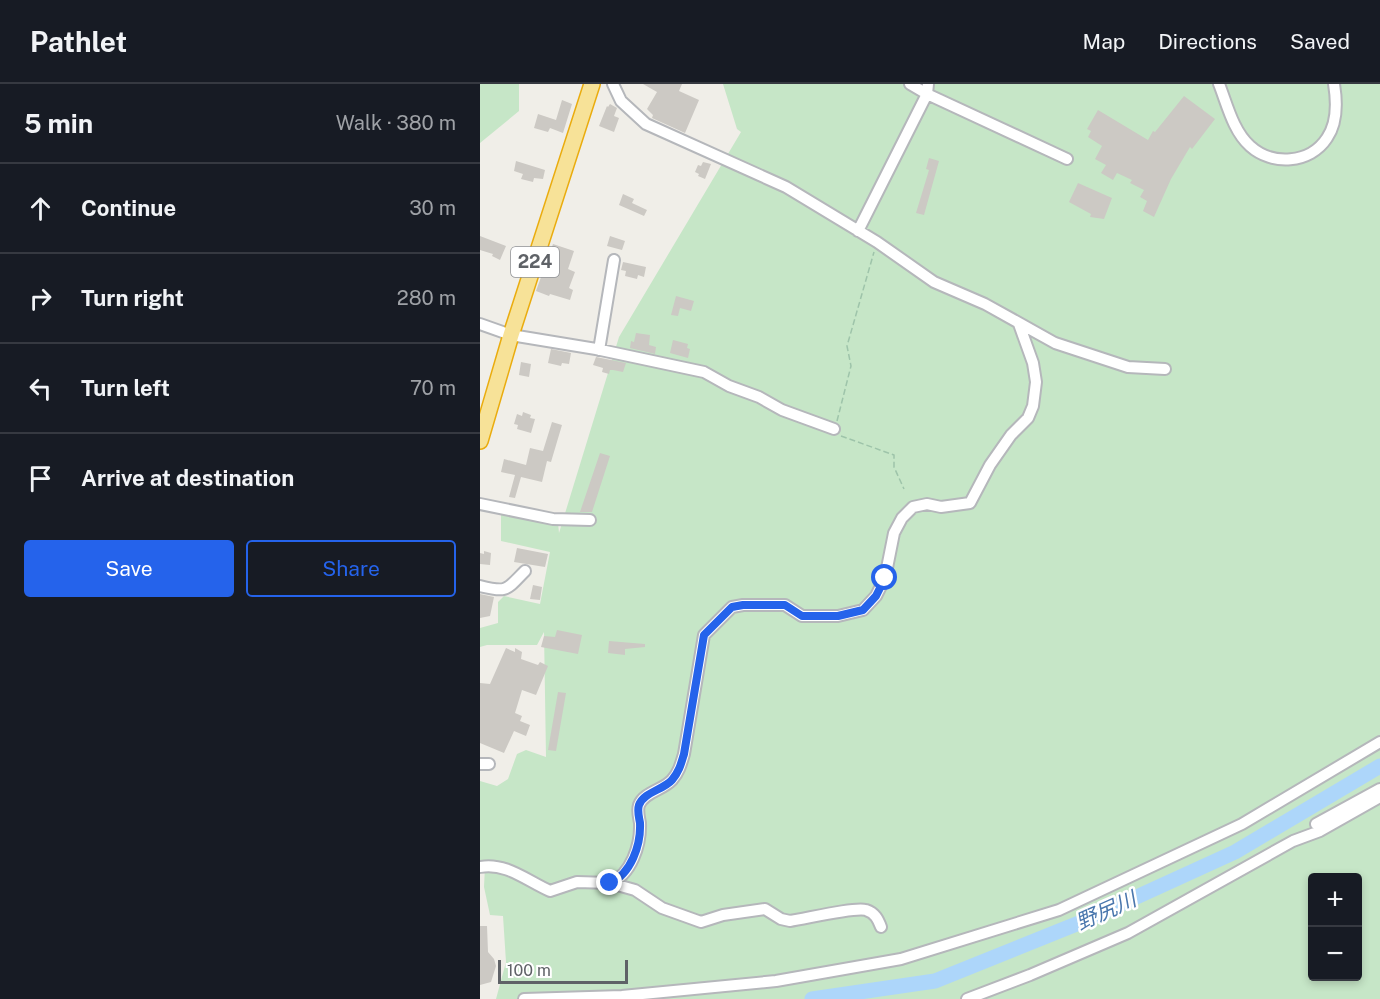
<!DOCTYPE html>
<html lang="en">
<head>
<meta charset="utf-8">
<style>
  :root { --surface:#171b24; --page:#20242c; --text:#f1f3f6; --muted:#9ea1a6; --line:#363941; --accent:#2563eb }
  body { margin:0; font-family:"Public Sans","Noto Sans JP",sans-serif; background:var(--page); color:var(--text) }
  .controls { position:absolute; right:18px; bottom:18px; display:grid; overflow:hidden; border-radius:6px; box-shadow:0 3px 9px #0003 }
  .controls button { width:54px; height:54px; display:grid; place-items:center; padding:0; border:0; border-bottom:2px solid var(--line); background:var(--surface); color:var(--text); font:30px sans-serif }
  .scale { position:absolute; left:18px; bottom:15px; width:130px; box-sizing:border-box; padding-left:6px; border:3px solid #5f6267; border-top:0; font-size:16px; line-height:21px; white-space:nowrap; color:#5f6267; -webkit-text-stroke:4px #fff; paint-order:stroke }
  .stop { position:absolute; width:18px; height:18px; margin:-14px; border:4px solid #2563eb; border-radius:50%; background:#fff }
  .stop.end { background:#2563eb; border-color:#fff; box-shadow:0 2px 6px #0008 }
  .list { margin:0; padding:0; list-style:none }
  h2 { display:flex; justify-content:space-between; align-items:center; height:78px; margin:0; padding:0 24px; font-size:26px }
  h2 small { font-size:20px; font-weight:400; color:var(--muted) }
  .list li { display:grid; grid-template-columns:39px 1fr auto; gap:18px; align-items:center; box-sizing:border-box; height:90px; padding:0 24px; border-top:2px solid var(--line) }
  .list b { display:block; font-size:22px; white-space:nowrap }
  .list em { font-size:20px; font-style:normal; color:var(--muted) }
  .actions { display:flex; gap:12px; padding:18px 24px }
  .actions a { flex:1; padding:14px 0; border:2px solid var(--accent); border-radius:6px; text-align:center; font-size:21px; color:var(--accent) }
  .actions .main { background:var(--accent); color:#fff }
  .icon { flex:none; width:33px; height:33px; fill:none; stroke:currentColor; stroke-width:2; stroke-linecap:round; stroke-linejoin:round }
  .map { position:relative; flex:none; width:900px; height:915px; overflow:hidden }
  header { display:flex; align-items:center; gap:36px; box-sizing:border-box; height:84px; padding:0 30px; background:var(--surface); border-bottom:2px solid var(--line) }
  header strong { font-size:28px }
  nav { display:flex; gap:33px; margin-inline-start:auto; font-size:21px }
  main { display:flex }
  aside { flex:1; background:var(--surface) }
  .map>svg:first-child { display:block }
  .green { fill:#c6e6c7; fill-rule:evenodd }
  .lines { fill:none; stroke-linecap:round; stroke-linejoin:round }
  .river { stroke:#add6fa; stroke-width:15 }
  .building { fill:#ccc9c4 }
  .minor-casing { stroke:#b5b7bb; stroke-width:14 }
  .highway-casing { stroke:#eaac0e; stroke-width:18 }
  .path { stroke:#9ec4aa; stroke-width:1.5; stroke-dasharray:6 3; stroke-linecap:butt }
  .minor { stroke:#fff; stroke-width:10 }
  .highway { stroke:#f7e298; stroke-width:15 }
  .route { stroke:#2563eb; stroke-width:8 }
  .labels { text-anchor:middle; stroke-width:5; stroke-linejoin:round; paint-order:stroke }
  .shield { fill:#fff; stroke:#8f9195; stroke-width:1.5 }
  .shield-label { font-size:18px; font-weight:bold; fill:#5f6267 }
  .water-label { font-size:21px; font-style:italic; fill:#4a77ad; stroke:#fff }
</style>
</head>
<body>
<header>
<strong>Pathlet</strong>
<nav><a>Map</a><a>Directions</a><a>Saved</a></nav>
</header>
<main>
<aside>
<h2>5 min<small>Walk · 380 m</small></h2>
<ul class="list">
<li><svg class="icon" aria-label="ahead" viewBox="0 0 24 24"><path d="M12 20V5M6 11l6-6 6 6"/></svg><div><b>Continue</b></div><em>30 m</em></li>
<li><svg class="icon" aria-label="right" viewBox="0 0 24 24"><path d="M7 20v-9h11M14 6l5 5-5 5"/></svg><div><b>Turn right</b></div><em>280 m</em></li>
<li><svg class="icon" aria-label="left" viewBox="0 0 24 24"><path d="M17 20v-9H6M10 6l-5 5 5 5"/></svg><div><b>Turn left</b></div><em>70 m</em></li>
<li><svg class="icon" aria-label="arrive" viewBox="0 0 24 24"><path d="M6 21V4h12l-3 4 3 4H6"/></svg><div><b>Arrive at destination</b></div></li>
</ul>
<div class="actions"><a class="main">Save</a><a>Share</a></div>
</aside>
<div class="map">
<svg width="900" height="915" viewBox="0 0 900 915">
  <rect width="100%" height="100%" fill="#f0eee8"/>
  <path class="green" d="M0,0H39V27L0,59Z
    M243,0H900V915H16L26,878L23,832L10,831L4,803L5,782L0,779V697L17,702L28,695L37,670L46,666L66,673L64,548L57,561H7L0,563V544L18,539V518L24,512L60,520L70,468L21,457V428L78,439L79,449L139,253L261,48L257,45ZM832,794H878V892H832Z"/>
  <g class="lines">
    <path class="river" d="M332,915L455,897L604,837L755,768L900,682"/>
  </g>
  <path class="building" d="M163,0H202L199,7L219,16L205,49L172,34L173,31L167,25L177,8Z
    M704,12L735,35L712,65L710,63L691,95L674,133L663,127L667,117L660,113L664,106L650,99L652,96L637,89L633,96L621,89L626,81L615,75L622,62L608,53L611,47L607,45L618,26L668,56L673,47L675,48Z
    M82,16L92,20L83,49L70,44L68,48L54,44L58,30L76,36Z
    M130,20L137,24L134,32L139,34L134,48L119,42L127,22L128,23Z
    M449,74L459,77L444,131L436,129L449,86L446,85Z
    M36,77L65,86L63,95L54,94L53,98L41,95L43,90L34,87Z
    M223,78L231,80L225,95L218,92L219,90L215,88L218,81L221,82Z
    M598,99L632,114L624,135L610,133L611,130L589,118Z
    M143,110L154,115L152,119L167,126L164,132L139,121Z
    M0,152L26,162L20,176L12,172L13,170L0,166Z
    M130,152L145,157L142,166L127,162Z
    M73,160L94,167L88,185L95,188L89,204L93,206L90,216L70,210L69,212L56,207Z
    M143,178L166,183L164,193L158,191L157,195L145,192L146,187L141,186Z
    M196,212L214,217L211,227L200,224L198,232L191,231Z
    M156,249L170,251L169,261L176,263L175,270L150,264L151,257L154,258Z
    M193,256L208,260L207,264L210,265L208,274L190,269Z
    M71,265L91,269L89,280L82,279L81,282L68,279Z
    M116,273L146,279L143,288L133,286H130L129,290L122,288L123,284L113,281Z
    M41,278L51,280L49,293L39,291Z
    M43,328L51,331L50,334L55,335L51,349L37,345L38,341L34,340L37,330L42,332Z
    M72,338L82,341L71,378L67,377L62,398L41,393L35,414L29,413L35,391L21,388L24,375L46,381L50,364L63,367Z
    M120,369L130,372L112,428H100Z
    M37,464L68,470L65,483L34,478Z
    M4,467L11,469L10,481L0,480V469L4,470Z
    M53,501L62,503L60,516L50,515Z
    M0,510L14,513L10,532L0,534Z
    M77,546L102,551L98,570L61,563L64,552L75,553Z
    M129,557L165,560V563L145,565V571L128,569Z
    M26,564L35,568V564L42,568L41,575L58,581L60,578L68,582L56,611L42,606L35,629L42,632L40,637L50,641L46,652L34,647L24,669L0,659V599L10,600Z
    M78,608L86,609L76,667L68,666Z
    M0,842H7L8,868L14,875L16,882L11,898L0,901Z"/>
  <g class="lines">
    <defs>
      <path id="minor" d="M133,0L141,17L166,40L306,103L397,158L454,198L505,220L575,259L648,283L685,285
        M430,0L447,10L587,75
        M739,0C747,20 753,47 770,62C792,82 830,80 847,54C858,38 857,18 854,0
        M378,147L447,10L448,0
        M0,240L31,251L116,265L224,288L249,302L279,313L302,326L354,345
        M119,266L134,176
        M0,420L73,435L110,436
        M0,502C28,509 26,506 45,487
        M0,680H9
        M836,740L900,705
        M0,783C26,778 47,797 70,807L97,798L130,799L155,806L182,824L221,838L243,831L285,825L301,835L310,837C325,835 373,823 386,826C395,829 398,835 401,843
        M130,799C151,791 161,761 160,739C159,733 157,727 159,721C164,708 183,706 192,696C199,688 201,680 204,670L224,551L252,523L263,521H305L322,532H358L383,526L396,512L405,494L414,449L422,434L433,423L447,420L461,423L490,419L510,381L531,351L548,334L553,322L556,298L553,279L539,240
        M44,915L142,912L296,897L421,875L579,826L762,740L900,658
        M487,915L550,891L648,849L813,757L840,747L900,713"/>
      <path id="highway" d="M0,357L31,251L112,0"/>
    </defs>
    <use href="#minor" class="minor-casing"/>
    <use href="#highway" class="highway-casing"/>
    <path class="path" d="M357,337L371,282L367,262L394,168
      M361,352L414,371V383L424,405"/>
    <use href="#minor" class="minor"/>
    <use href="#highway" class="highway"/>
  </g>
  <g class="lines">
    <path class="route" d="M130,799C151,790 161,761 160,739C159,733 157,727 159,721C164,708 183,706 192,696C199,688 201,680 204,670L224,551L252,523L263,521H305L322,532H358L383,526L396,512L405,494"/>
  </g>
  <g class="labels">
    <rect class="shield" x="31" y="163" width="48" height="30" rx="4.5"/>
    <g class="shield-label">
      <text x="55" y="184">224</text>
    </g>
    <g class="water-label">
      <text transform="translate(626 827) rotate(-24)" y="7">野尻川</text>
    </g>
  </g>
</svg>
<div class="controls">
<button>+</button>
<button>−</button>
</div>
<div class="scale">100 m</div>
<div class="stop" style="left:405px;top:494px"></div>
<div class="stop end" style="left:130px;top:799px"></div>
</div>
</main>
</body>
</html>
